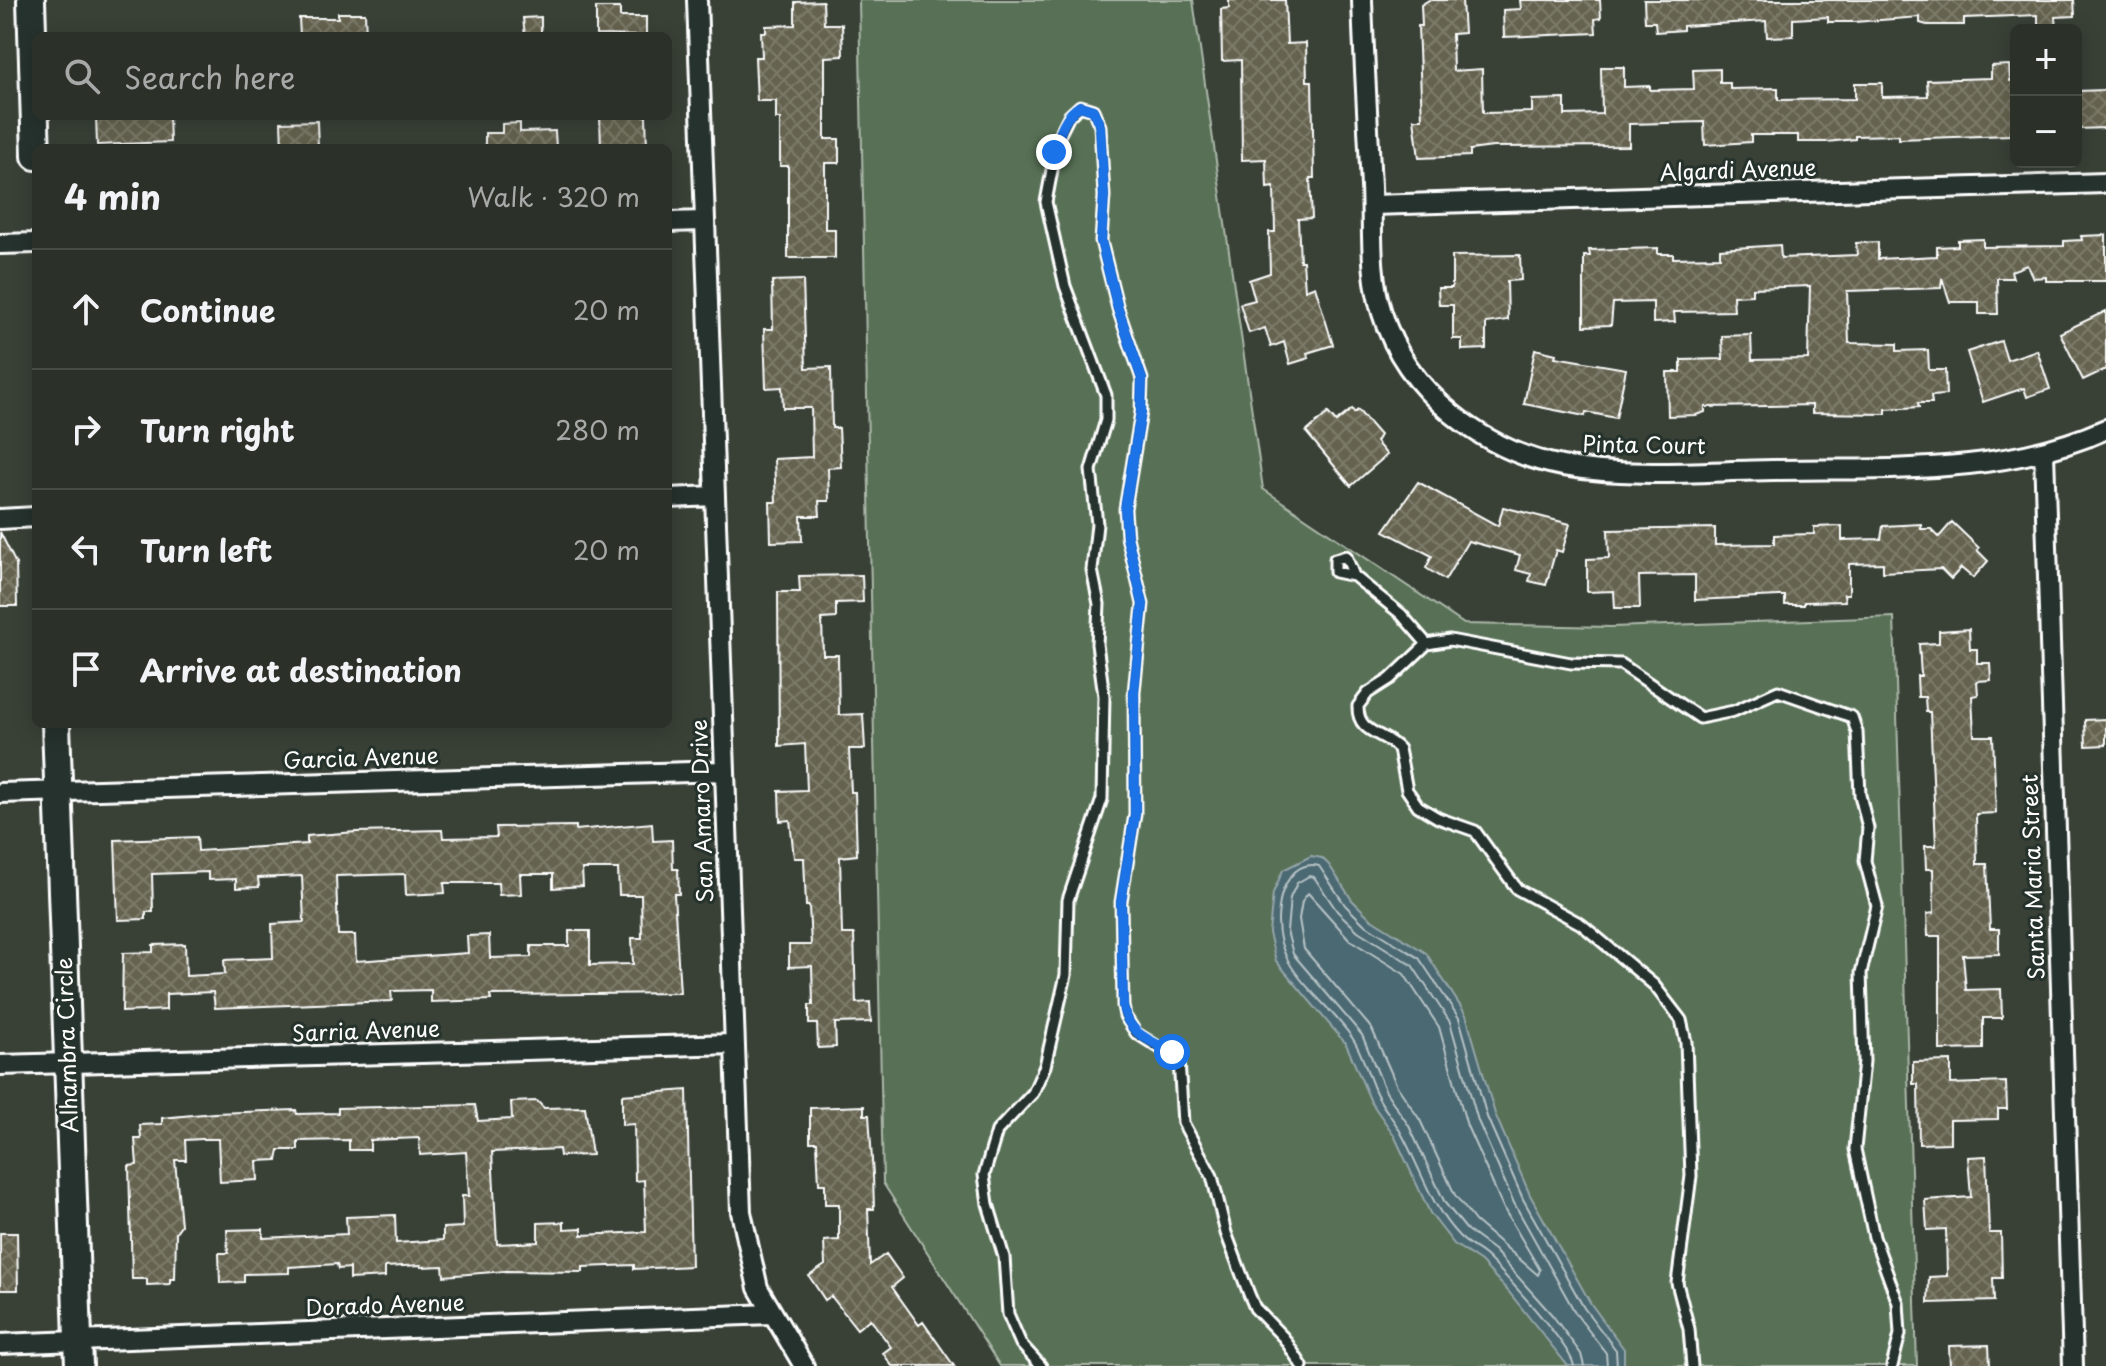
<!DOCTYPE html>
<html lang="en">
<head>
<meta charset="utf-8">
<style>
  :root { --surface:#2b3129; --page:#373d35; --text:#f1f3f6; --muted:#a6a9a8; --line:#474c46 }
  body { margin:0; font-family:"Playpen Sans",sans-serif; background:var(--page); color:var(--text) }
  .controls { position:absolute; right:24px; top:24px; display:grid; overflow:hidden; border-radius:12px; box-shadow:0 4px 20px #0003 }
  .controls button { width:72px; height:72px; display:grid; place-items:center; padding:0; border:0; border-bottom:2px solid var(--line); background:var(--surface); color:var(--text); font:40px sans-serif }
  .stop { position:absolute; width:24px; height:24px; margin:-18px; border:6px solid #1a73e8; border-radius:50%; background:#fff }
  .stop.end { background:#1a73e8; border-color:#fff; box-shadow:0 2px 8px #0008 }
  .list { margin:0; padding:0; list-style:none }
  h2 { display:flex; justify-content:space-between; align-items:center; height:104px; margin:0; padding:0 32px; font-size:34px }
  h2 small { font-size:26px; font-weight:400; color:var(--muted) }
  .list li { display:grid; grid-template-columns:52px 1fr auto; gap:24px; align-items:center; box-sizing:border-box; height:120px; padding:0 32px; border-top:2px solid var(--line) }
  .list b { display:block; font-size:30px; white-space:nowrap }
  .list em { font-size:26px; font-style:normal; color:var(--muted) }
  .icon { flex:none; width:44px; height:44px; fill:none; stroke:currentColor; stroke-width:2; stroke-linecap:round; stroke-linejoin:round }
  .map { position:relative; flex:none; width:2106px; height:1366px; overflow:hidden }
  .search { position:absolute; background:var(--surface); box-shadow:0 4px 20px #0003; left:32px; top:32px; width:640px; height:88px; display:flex; align-items:center; gap:20px; box-sizing:border-box; padding:0 28px; border-radius:12px; color:var(--muted); font-size:30px }
  .panel { position:absolute; background:var(--surface); box-shadow:0 4px 20px #0003; left:32px; top:144px; width:640px; height:584px; border-radius:12px }
  .map>svg:first-child { display:block }
  .green { fill:#597156; stroke:#acb8aa; stroke-width:2 }
  .water { fill:#4c6972; stroke:#94a5aa; stroke-width:2 }
  .lines { fill:none; stroke-linecap:round; stroke-linejoin:round }
  .shore { stroke:#b7c3c7; stroke-width:2 }
  .building { fill:url(#building-cross-hatch); stroke:#fff; stroke-width:2; fill-rule:evenodd }
  .lane-casing { stroke:#fff; stroke-width:15 }
  .street-casing { stroke:#fff; stroke-width:24 }
  .secondary-casing { stroke:#fff; stroke-width:32 }
  .lane { stroke:#26332d; stroke-width:9 }
  .street { stroke:#26332d; stroke-width:18 }
  .secondary { stroke:#26332d; stroke-width:26 }
  .route { stroke:#1a73e8; stroke-width:10 }
  .labels { text-anchor:middle; stroke-width:6; stroke-linejoin:round; paint-order:stroke }
  .street-label { font-size:22px; fill:#fff; stroke:#26332d }
</style>
</head>
<body>
<div class="map">
<svg width="2106" height="1366" viewBox="0 0 2106 1366">
  <defs>
    <pattern id="building-cross-hatch" width="8" height="8" patternUnits="userSpaceOnUse" patternTransform="scale(2)"><rect width="8" height="8" fill="#65634f"/><path d="M0 0l8 8M0 8l8-8" fill="none" stroke="#7c7a69"/></pattern>
  </defs>
  <rect width="100%" height="100%" fill="#394137"/>
  <filter id="ink" filterUnits="userSpaceOnUse"><feTurbulence type="fractalNoise" baseFrequency=".0125" numOctaves="2"/><feDisplacementMap in="SourceGraphic" scale="16" xChannelSelector="R" yChannelSelector="G"/><feConvolveMatrix kernelMatrix="1 2 1 2 8 2 1 2 1" color-interpolation-filters="sRGB"/></filter>
  <g filter="url(#ink)">
    <path class="green" d="M859,0H1193L1263,489L1464,624L1611,627L1894,617L1917,1366H1000L883,1183Z"/>
    <path class="water" d="M1311,856L1322,858L1329,865L1352,900L1370,918L1426,953L1466,1015L1495,1114L1530,1195L1591,1304L1624,1349V1366H1568L1508,1291L1481,1262L1454,1244L1430,1213L1394,1135L1371,1102L1346,1044L1276,961L1269,933L1273,893L1283,870Z"/>
    <g class="lines">
      <path class="shore" d="M1308,893L1350,940L1404,974L1439,1027L1467,1126L1504,1209L1540,1270L1538,1275L1475,1221L1455,1195L1420,1120L1397,1086L1372,1029L1304,949L1299,919L1302,901Z
        M1574,1366C1571,1346 1505,1275 1488,1258C1479,1249 1467,1245 1459,1236C1430,1206 1420,1166 1400,1131C1393,1118 1383,1108 1377,1095C1368,1077 1364,1056 1353,1039C1323,994 1270,970 1279,908C1281,887 1294,860 1319,866L1345,905L1364,924L1419,958L1459,1018L1487,1117L1523,1199L1584,1308L1616,1350L1617,1366
        M1584,1366L1581,1354L1553,1316L1494,1250L1467,1230L1445,1203L1409,1126L1386,1092L1362,1035L1293,954L1287,931L1290,898L1297,883L1309,876L1314,877L1337,911L1358,931L1412,965L1450,1022L1478,1121L1514,1203L1576,1314L1606,1353L1607,1366"/>
    </g>
    <path class="building" d="M1229,0H1285L1287,44L1306,43L1307,81H1312L1314,178H1310L1312,218L1298,219L1300,261H1303L1305,290L1315,286L1333,345L1307,353L1309,358L1290,364L1284,342L1271,347L1265,328L1249,333L1240,304L1255,300L1249,280L1270,273L1269,232H1275L1274,187L1267,188L1266,159L1242,160L1241,60L1222,61L1221,9L1229,8Z
      M1462,0L1464,33L1452,34L1453,71L1482,69L1483,113L1532,112V100L1565,99V115L1602,114L1601,67H1624V87L1650,86V90L1694,89L1693,70L1720,69V83H1730V89L1778,88V100L1855,99V83H1882V97L1928,96L1927,80L1991,78V66L2009,65L2010,81H2016V130H2010V135L1899,139V135L1855,136V139L1826,142H1798V135H1751V142L1705,145L1704,122L1629,124V146L1493,147L1470,150V156L1419,158L1414,119H1422L1418,26H1422L1421,5L1429,0Z
      M1520,0H1600L1601,18L1595,19L1596,33L1504,37L1503,10L1521,9Z
      M1644,0H2074L2075,16L2055,17L2056,29L2038,30V15L1964,18V25H1927L1920,23V17L1854,22H1828V17L1793,19V36L1767,37L1766,21L1683,26V30L1656,32L1655,22H1645Z
      M823,1L824,24H842L843,56L825,57V139H839V163H825V229H835V258H788V166H780V119H776V101H757L755,57H762L761,32H766V26L795,25V2Z
      M596,8H620V17H646V36L596,35Z
      M338,13H365L366,36H300L299,18H338Z
      M541,17V36H525L523,18Z
      M2106,90V128L2076,129V91Z
      M96,116H169L170,142L97,145Z
      M600,116H646L647,148H601Z
      M317,121L318,148H282L281,122Z
      M520,123V132L555,131L556,148H485V133H502V124Z
      M2106,235V281H2046V277L2033,278L2027,265L2011,271L2013,278H1997L1998,314H1979V302H1950L1942,278L1941,288L1847,291L1849,343L1897,344V351L1928,350L1929,370H1945L1946,395L1931,396L1932,403H1918L1919,407L1886,409V414L1812,413V405L1769,406L1705,407V412L1696,415L1668,416L1667,372H1681V360L1723,359L1722,336L1751,335L1752,360L1808,359L1810,286L1752,288V295L1733,296L1734,311L1674,312L1675,322L1653,323V302L1613,303L1611,325L1584,326V256H1590L1589,250L1658,248V254H1673V258L1720,257V249L1780,245L1781,258L1857,255L1856,243L1878,242V259L1937,256V247L1958,246V240L1983,239V247L2064,246V241L2082,240L2081,236Z
      M1520,255L1521,280L1507,281L1508,320L1486,323V349L1462,350V339H1453V305H1439L1438,288H1452V256Z
      M803,280L806,368L831,367L832,428H839L841,467L828,468L829,501H819L820,516H801L802,541L771,542L770,502H776L774,459L812,457L811,408H783L782,387L766,388L764,329H773L772,281Z
      M2106,311V369L2083,380L2060,333Z
      M2001,341L2007,360L2037,350L2050,389L2027,397L2024,388L1983,402L1967,352Z
      M1535,349L1556,354L1555,357L1626,369L1616,418L1586,412L1585,416L1524,404Z
      M1352,409L1354,413L1358,410L1380,435L1376,442L1387,455L1351,486L1306,432L1328,413L1336,422Z
      M1418,482L1498,526L1503,507L1570,524L1562,552L1556,550L1546,585L1529,581L1531,574L1516,570L1520,555L1468,541L1445,580L1426,568L1432,556L1384,531Z
      M1952,522L1979,548L1977,550L1988,561L1973,578L1961,568L1951,579L1941,569L1883,572V563L1849,564V594H1844L1845,601L1804,602V605H1785V596H1779L1695,600V575L1639,576L1640,608H1615L1614,591L1587,592V559L1609,558L1608,530L1715,528V545L1774,544V535L1814,534V527L1842,526V540L1881,539L1883,526L1921,524V529H1931L1939,537Z
      M0,532L16,564L17,606H0Z
      M862,575L863,602L836,603V618L822,619L823,655H838L839,715L863,714L865,749H849L851,792H855L857,855L840,857L842,934H854L856,1003L870,1002L871,1022L835,1023L836,1047L818,1048L817,1024H809V1005H813L812,966L789,967V945H811L809,906H806L804,858H794L790,820L780,821L779,791L807,790L805,744L779,746L778,592H800L799,576Z
      M1969,629L1970,649H1977V663H1990L1991,680L1977,681L1978,695L1972,696L1974,736H1993L1996,813L1976,814L1977,864H1987L1990,929H1999V954L1963,955L1966,990L2001,989L2002,1018H1983V1049L1940,1050V936H1928L1927,914L1934,913L1933,869H1926L1925,846H1936L1930,712H1926L1925,697H1918L1917,676H1921L1919,644L1939,643V631Z
      M2106,719V745L2086,746L2085,720Z
      M652,823L653,841L672,840L673,869H678L679,894H674L680,993L490,995L491,1000L431,1002V990L391,991L392,1001L215,1008L213,992L166,994V1010L122,1012L123,953L153,952V945L185,944L186,976L225,974L224,960L273,958L272,924L304,922L302,876L258,878L259,887L236,888V879L208,880V872L152,874L153,912H146V919L118,920L115,840L197,837L198,851L307,844V836L356,832L442,830L443,838L497,837L496,827L576,826V830ZM582,869H618L619,895H641L642,938H632L633,964L590,965V931H569V946H531V957L490,958L489,935L467,936L468,953L356,961L355,935H338L336,876L405,874L406,895L445,893L444,883H498L499,895L521,894L520,874H553V888L583,886Z
      M1951,1061V1084L2006,1082L2007,1109H1998V1119L1950,1120V1143L1919,1144L1918,1084H1913V1062Z
      M687,1090L691,1266L634,1269V1265L583,1267V1272L506,1271L444,1276L443,1266L421,1267V1265L385,1267V1277L350,1279V1268L338,1269L337,1264L289,1267V1273L244,1274V1282L220,1283L219,1253H228L227,1230L263,1229V1238L347,1234L346,1217L395,1215L396,1243L443,1240V1228L463,1227L462,1196H469L466,1152L420,1155L419,1138L370,1140V1150H349V1140L298,1141V1150H279L277,1160L257,1161L258,1180L220,1182L218,1139H202L185,1140L186,1160H175L181,1225L176,1232L175,1279H170V1284L147,1285V1279H132L129,1166L137,1165L135,1139H141L140,1125L162,1124V1118L214,1113L296,1110L297,1114L338,1113V1108L475,1105L478,1121L512,1119L511,1102L537,1101L544,1108L585,1107L592,1155L560,1156L559,1149L492,1152L497,1244L538,1242V1223L564,1222V1229L582,1228V1235L646,1232L644,1180L635,1181L634,1124L622,1125V1095Z
      M864,1106V1115H869L873,1175L874,1209H868L870,1265L886,1254L903,1278L892,1287L919,1325L923,1322L954,1366H892L883,1353L891,1347L870,1319L857,1329L831,1296L825,1300L809,1276L825,1265L824,1241L839,1240V1204H825V1184H819L817,1142H810V1108Z
      M1986,1156L1989,1233H2001L2002,1278H1993L1994,1301L1928,1303L1929,1277L1947,1276L1946,1229L1927,1230L1925,1200L1971,1197L1968,1157Z
      M0,1233H17L18,1290H0Z
      M1989,1345L1990,1366H1950L1949,1346Z"/>
    <g class="lines">
      <defs>
        <path id="lane" d="M1354,576L1335,572V559L1346,556L1354,576L1401,614L1427,644
          M1041,1366L1021,1344L1008,1314L1004,1257L988,1204L984,1175L997,1131L1033,1093L1045,1066L1066,975L1068,900L1102,799L1104,696L1097,644L1099,604L1092,570L1097,524L1091,470L1106,420V395L1065,286L1046,202L1058,138L1069,116L1080,106L1093,110L1100,126L1104,196L1101,241L1118,309L1142,379L1141,412L1125,509L1127,537L1143,604L1134,692L1135,814L1121,902L1123,1006L1125,1016L1136,1033L1179,1060L1183,1123L1212,1176L1226,1233L1249,1294L1255,1308L1284,1338L1302,1366
          M1692,1366L1689,1329L1677,1283L1691,1176L1686,1042L1681,1020L1654,985L1581,924L1517,889L1475,831L1438,818L1418,806L1407,790L1399,749C1384,732 1357,734 1358,706L1368,693L1390,679L1427,644L1450,640L1571,663L1621,664L1700,718L1734,711L1778,691L1852,717L1857,732L1860,795L1868,828L1865,861L1877,906L1861,973L1864,1061L1855,1149L1874,1237L1898,1303L1900,1334L1892,1366"/>
        <path id="street" d="M697,0L741,1212L758,1288L804,1366
          M1362,0C1364,62 1368,125 1371,187C1373,228 1369,273 1382,313C1406,392 1484,451 1562,466C1631,478 1704,471 1773,470C1884,468 2003,476 2106,429
          M1372,205L2106,183
          M668,222L704,221
          M0,244L36,243
          M2044,452L2073,1366
          M668,498L715,496
          M0,519L36,517
          M0,793L724,771
          M0,1065L734,1044
          M0,1344L771,1314"/>
        <path id="secondary" d="M31,0L36,156
          M56,724L79,1366"/>
      </defs>
      <use href="#lane" class="lane-casing"/>
      <use href="#street" class="street-casing"/>
      <use href="#secondary" class="secondary-casing"/>
      <use href="#lane" class="lane"/>
      <use href="#street" class="street"/>
      <use href="#secondary" class="secondary"/>
    </g>
  </g>
  <g class="lines" filter="url(#ink)">
    <path class="route" d="M1054,152C1059,135 1064,115 1080,106L1093,110L1100,126L1104,196L1101,241L1118,309L1142,379L1141,412L1125,509L1127,537L1143,604L1134,692L1135,814L1121,902L1123,1006C1128,1034 1149,1040 1172,1052"/>
  </g>
  <g class="labels">
    <g class="street-label">
      <text transform="translate(1738 170) rotate(-2)" y="8">Algardi Avenue</text>
      <text transform="translate(1644 445) rotate(1)" y="8">Pinta Court</text>
      <text transform="translate(361 758) rotate(-2)" y="8">Garcia Avenue</text>
      <text transform="translate(702 811) rotate(-92)" y="8">San Amaro Drive</text>
      <text transform="translate(2033 877) rotate(-92)" y="8">Santa Maria Street</text>
      <text transform="translate(366 1031) rotate(-2)" y="8">Sarria Avenue</text>
      <text transform="translate(67 1045) rotate(-92)" y="8">Alhambra Circle</text>
      <text transform="translate(385 1305) rotate(-2)" y="8">Dorado Avenue</text>
    </g>
  </g>
</svg>
<div class="controls">
<button>+</button>
<button>−</button>
</div>
<div class="stop" style="left:1172px;top:1052px"></div>
<div class="stop end" style="left:1054px;top:152px"></div>
<div class="search"><svg class="icon" aria-label="search" viewBox="0 0 24 24"><circle cx="10" cy="10" r="6"/><path d="M15 15l6 6"/></svg>Search here</div>
<section class="panel">
<h2>4 min<small>Walk · 320 m</small></h2>
<ul class="list">
<li><svg class="icon" aria-label="ahead" viewBox="0 0 24 24"><path d="M12 20V5M6 11l6-6 6 6"/></svg><div><b>Continue</b></div><em>20 m</em></li>
<li><svg class="icon" aria-label="right" viewBox="0 0 24 24"><path d="M7 20v-9h11M14 6l5 5-5 5"/></svg><div><b>Turn right</b></div><em>280 m</em></li>
<li><svg class="icon" aria-label="left" viewBox="0 0 24 24"><path d="M17 20v-9H6M10 6l-5 5 5 5"/></svg><div><b>Turn left</b></div><em>20 m</em></li>
<li><svg class="icon" aria-label="arrive" viewBox="0 0 24 24"><path d="M6 21V4h12l-3 4 3 4H6"/></svg><div><b>Arrive at destination</b></div></li>
</ul>
</section>
</div>
</body>
</html>
